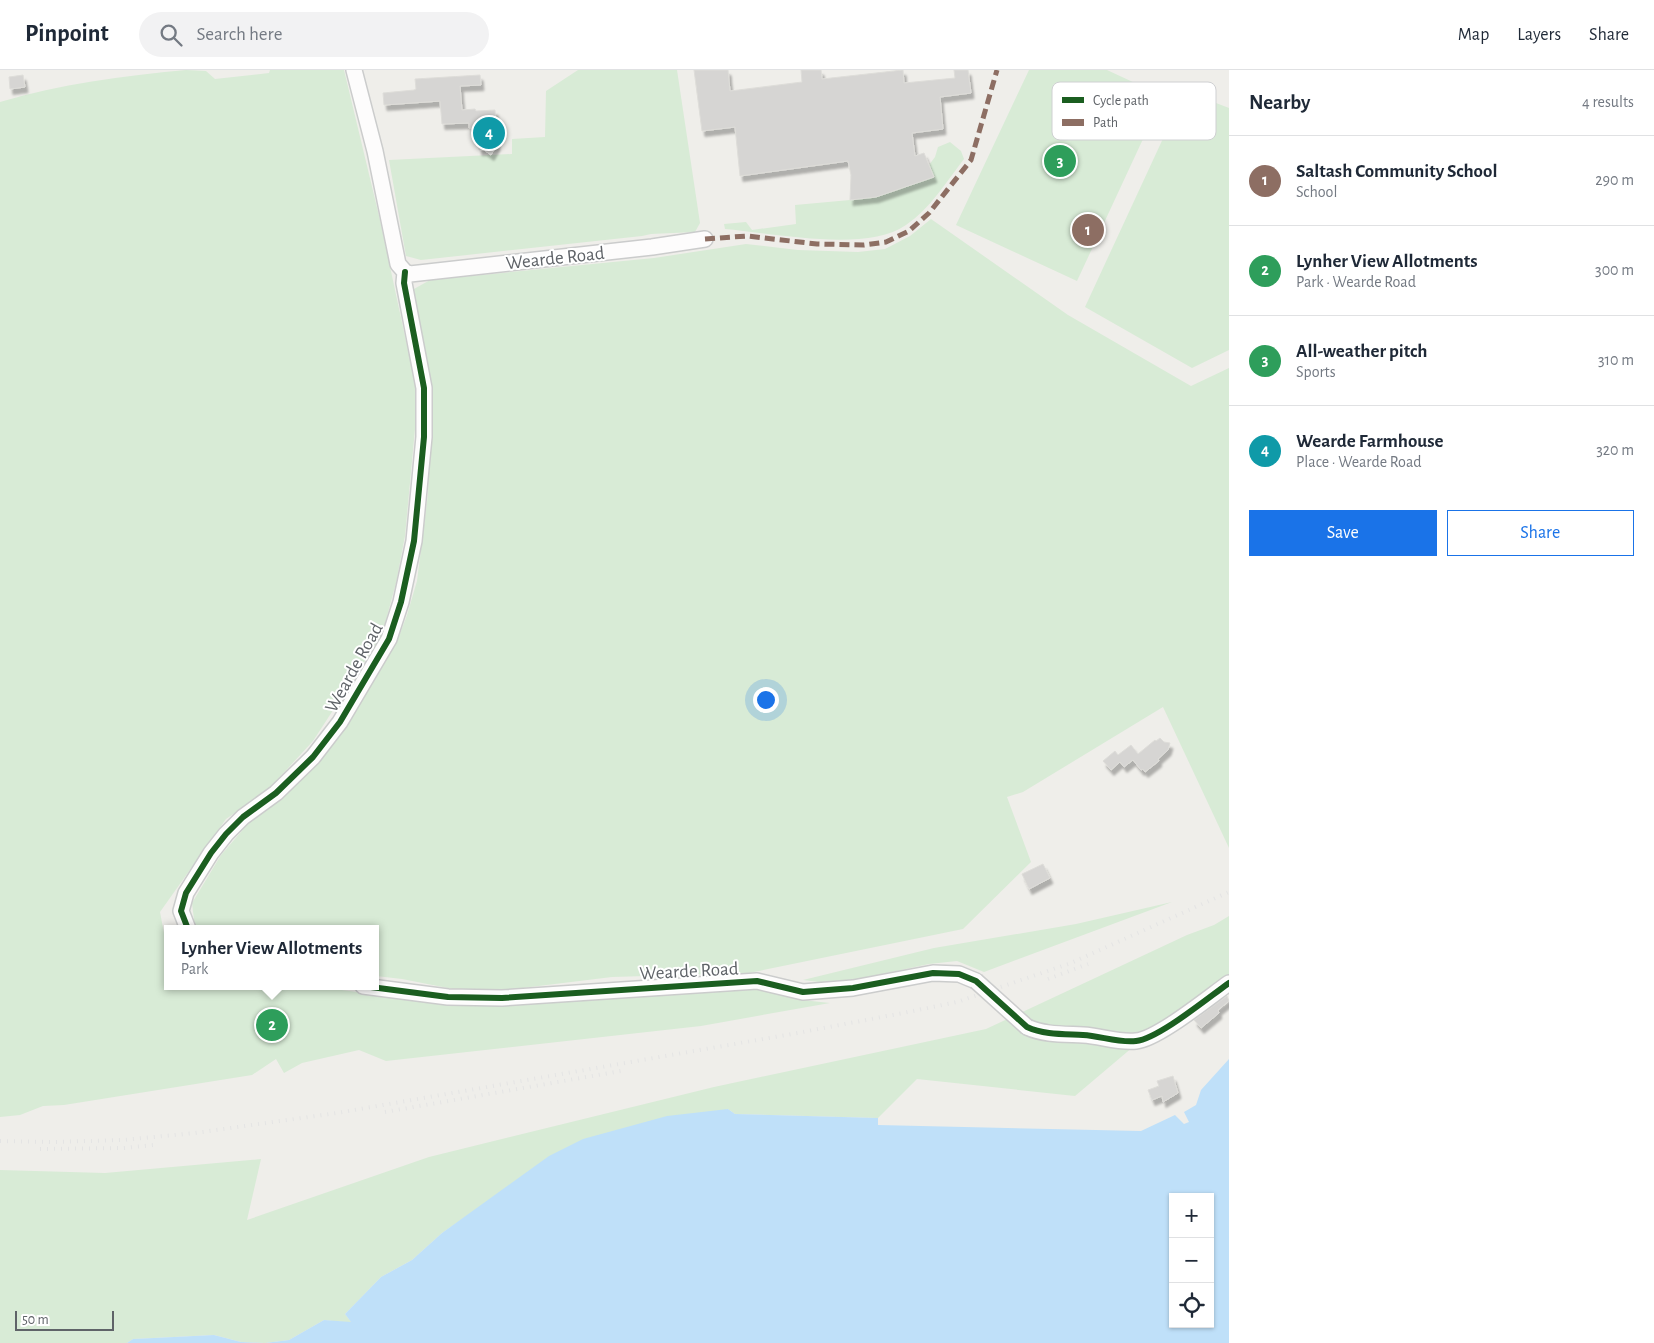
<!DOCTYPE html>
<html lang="en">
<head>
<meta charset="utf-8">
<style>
  :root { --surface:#fff; --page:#f2f2f3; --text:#1f2937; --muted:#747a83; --line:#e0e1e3; --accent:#1a73e8 }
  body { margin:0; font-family:"Alegreya Sans",sans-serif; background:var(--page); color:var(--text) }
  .controls { position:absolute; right:15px; bottom:15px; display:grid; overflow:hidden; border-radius:0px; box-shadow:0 1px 4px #0004 }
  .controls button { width:45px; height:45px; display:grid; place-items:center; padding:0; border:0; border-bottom:1px solid var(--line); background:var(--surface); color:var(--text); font:25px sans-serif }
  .scale { position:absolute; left:15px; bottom:12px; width:99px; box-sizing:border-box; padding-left:5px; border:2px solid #5f6368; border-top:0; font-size:14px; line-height:18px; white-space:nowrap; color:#5f6368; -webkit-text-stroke:4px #fff; paint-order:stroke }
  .you { position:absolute; left:765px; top:629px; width:18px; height:18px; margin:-12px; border:4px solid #fff; border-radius:50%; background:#1a73e8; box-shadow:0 0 0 8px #1a73e833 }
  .badge { display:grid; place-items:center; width:32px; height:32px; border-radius:50%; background:var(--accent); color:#fff; font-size:16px; font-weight:700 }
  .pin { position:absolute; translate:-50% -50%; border:2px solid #fff; box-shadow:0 1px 5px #0006 }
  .popup { position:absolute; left:164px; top:855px; width:215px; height:65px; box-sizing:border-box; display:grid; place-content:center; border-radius:0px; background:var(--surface); filter:drop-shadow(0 1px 4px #0005); font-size:16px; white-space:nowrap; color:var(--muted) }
  .popup b { font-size:19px; color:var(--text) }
  .popup::after { content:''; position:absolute; left:50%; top:100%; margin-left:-10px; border:10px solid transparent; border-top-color:var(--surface) }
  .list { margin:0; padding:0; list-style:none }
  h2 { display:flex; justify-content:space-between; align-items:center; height:65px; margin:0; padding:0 20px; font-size:21px }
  h2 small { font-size:16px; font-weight:400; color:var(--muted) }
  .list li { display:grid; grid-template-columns:32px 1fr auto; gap:15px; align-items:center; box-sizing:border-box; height:90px; padding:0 20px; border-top:1px solid var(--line) }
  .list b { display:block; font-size:19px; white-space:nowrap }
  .list p { margin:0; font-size:16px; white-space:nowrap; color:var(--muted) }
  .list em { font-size:16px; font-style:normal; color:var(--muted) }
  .actions { display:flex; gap:10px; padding:15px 20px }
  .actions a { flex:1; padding:11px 0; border:1px solid var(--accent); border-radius:0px; text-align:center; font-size:18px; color:var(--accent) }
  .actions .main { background:var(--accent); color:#fff }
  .icon { flex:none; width:28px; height:28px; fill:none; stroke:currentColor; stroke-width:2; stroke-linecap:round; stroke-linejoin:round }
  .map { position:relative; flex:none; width:1229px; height:1273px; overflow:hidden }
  header { display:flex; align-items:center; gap:30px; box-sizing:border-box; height:70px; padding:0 25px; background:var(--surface); border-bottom:1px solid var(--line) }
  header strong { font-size:24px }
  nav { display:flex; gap:28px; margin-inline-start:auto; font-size:18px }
  .search { width:350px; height:45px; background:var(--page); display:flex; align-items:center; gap:12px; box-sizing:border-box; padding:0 18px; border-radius:28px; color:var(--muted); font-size:19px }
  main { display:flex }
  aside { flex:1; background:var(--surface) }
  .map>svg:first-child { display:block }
  .green { fill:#d8ebd6 }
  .water { fill:#bfe0f9; fill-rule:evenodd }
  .building { fill:#d6d5d3; stroke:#deddd9; filter:url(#shadow) }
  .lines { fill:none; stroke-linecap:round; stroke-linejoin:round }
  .minor-casing { stroke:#cbcccc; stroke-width:18 }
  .minor { stroke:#fdfcfc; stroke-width:15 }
  .rail { stroke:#e4e4e4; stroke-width:4; stroke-dasharray:1 6; stroke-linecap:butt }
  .minor-bridge-casing { stroke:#cbcccc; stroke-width:18; stroke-linecap:butt }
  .minor-bridge { stroke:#fdfcfc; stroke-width:15 }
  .quiet { stroke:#8d6e63; stroke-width:5; stroke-dasharray:10 5; stroke-linecap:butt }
  .cycleway-casing { stroke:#fff; stroke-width:9 }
  .cycleway { stroke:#1b5e20; stroke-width:6 }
  .labels { text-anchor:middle; stroke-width:4; stroke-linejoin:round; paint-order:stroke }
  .street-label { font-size:19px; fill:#5f6368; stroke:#fff }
  .key { fill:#fff; stroke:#cfd0d2; stroke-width:1 }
  .key-label { font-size:14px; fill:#5f6368 }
</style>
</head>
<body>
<header>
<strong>Pinpoint</strong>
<div class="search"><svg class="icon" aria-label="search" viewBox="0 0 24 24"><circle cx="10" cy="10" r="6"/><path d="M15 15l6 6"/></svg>Search here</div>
<nav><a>Map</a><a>Layers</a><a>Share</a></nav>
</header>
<main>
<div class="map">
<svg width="1229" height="1273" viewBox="0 0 1229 1273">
  <defs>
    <filter id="shadow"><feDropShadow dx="3" dy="5.5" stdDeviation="1" flood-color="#0004"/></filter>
  </defs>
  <rect width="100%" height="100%" fill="#efeeea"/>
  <path class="green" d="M186,0L206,1L215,9L269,3L270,0H344L380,150L418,327L405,466L396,513L382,565L313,671L267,721L226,749L160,842L164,863L168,865V916H312L423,931L751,917L802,930L830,933L701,956L386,991L359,980L302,993L284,1003L276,989L252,1005L64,1035L43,1036L20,1045L0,1047V32C60,14 123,6 186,0Z
    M578,0H677L700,153L695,162L651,164L642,166L421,190L406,186L389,90L512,84V69L545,67L546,21Z
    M1029,0H1107L1163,26L1077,211L956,155Z
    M1185,21L1229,38V280L1192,298L1085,237Z
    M950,72L961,81L964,89C947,111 930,139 906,155C867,183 772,163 725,159L724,154L746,152L752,160L796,154L795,135L850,130L934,107L929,95L935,87L938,77Z
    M931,149L1068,245L1191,316L1229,298V778L1163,637L1023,722L1007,727L1031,792L963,859L749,903L612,907L514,919L463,921L402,909L376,906V859L195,858L192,833L221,785L253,748L307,704L340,666L398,569L407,545L417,511L428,424L431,330L414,219L430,210L654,188L746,174L798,180L858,182L885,179L910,166Z
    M1172,832L984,902L957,891L929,894L835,914L803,910L934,878L1076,854Z
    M1229,846V913L1140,971L1075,1026L917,1009L878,1048L735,1044L728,1039L491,1129L442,1163L412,1190L381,1207L345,1244L352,1253L324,1250L289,1270L265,1273L241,1272L214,1265L133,1269L127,1273H0V1100L105,1103L261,1089L247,1150L429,1087L714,1017L986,959L1187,865L1214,855Z"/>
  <path class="water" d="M1229,989V1273H127L133,1269L214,1265L241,1272L265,1273L289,1270L324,1250L351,1252L345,1244L381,1207L412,1190L442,1163L549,1086L583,1069L667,1046L728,1039L735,1044L878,1048V1055L1141,1061L1175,1045L1184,1054L1189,1052L1184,1042L1196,1035L1201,1020ZM1173,1127H1210V1254H1173Z"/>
  <path class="building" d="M694,0H728L730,21L802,12L801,0H821L822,9L903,0L904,13L955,8L954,0H968L971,23L940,27L943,59L912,63L915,86L924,83L934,107L876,127L850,130L851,105L848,91L740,106L735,57L702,61Z
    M23,5L25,17L10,19L9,7Z
    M480,5L481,15L460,16L462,40L475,39L476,41L495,40L497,75L491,85L484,80H479L477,57L469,58V53L442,54L440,31L384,35L383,23L414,20L416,19L415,9Z
    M1160,668L1164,672L1170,673L1168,680L1158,689L1159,691L1145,702L1143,699L1141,700L1133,690L1124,697L1120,692L1111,700L1103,691L1115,681L1118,685L1131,675L1138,684L1155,670L1156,671Z
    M1043,794L1050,808L1029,819L1022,804Z
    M1227,926L1229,931L1218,940L1219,943L1201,958L1194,950Z
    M1173,1006L1178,1023L1163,1032L1162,1026L1152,1030L1148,1020L1159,1016L1157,1011Z"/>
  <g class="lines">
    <defs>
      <path id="minor" d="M354,0L375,81L398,194L405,202L410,204L652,177L705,169
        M188,859L181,841L186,823L211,783L226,764L243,747L276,723L313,687L340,652L389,569L401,532L414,471L424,367V318L404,213L405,202
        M363,916L448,927L502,928L757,911L803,922L853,918L933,903L959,904L976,911
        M1027,957C1044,965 1064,964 1083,965C1101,966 1118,973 1136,971C1158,969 1209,927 1229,913"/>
    </defs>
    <use href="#minor" class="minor-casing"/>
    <use href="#minor" class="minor"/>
    <path class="rail" d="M1048,909L1088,894
      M385,1042L621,1001
      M0,1071L54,1072L123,1070L195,1063L337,1043L792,964L903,943L957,932L1071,893L1229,822
      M40,1079L124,1078L154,1075"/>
    <defs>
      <path id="minor-bridge" d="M976,911L1027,957"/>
    </defs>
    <use href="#minor-bridge" class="minor-bridge-casing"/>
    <use href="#minor-bridge" class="minor-bridge"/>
    <path class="quiet" d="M705,169L747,166L817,174L864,175L886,172L909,161L929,143L971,90L997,0"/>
    <defs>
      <path id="cycleway" d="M188,859L181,841L186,823L211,783L226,764L243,747L276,723L313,687L340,652L389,569L401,532L414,471L424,367V318L404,213L405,202
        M363,916L448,927L502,928L757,911L803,922L853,918L933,903L959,904L976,911L1027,957C1044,965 1064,964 1083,965C1101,966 1118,973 1136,971C1158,969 1209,927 1229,913"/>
    </defs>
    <use href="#cycleway" class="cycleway-casing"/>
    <use href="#cycleway" class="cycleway"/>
  </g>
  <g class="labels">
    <g class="street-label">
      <text transform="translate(555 187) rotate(-6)" y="7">Wearde Road</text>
      <text transform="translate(353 597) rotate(-61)" y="7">Wearde Road</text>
      <text transform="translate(689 900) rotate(-3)" y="7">Wearde Road</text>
    </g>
  </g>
  <rect x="1052" y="12" width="164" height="58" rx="8" class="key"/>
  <rect x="1062" y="27" width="22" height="6" fill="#1b5e20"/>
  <rect x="1062" y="49" width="22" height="7" fill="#8d6e63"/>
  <g class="key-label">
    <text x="1093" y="35">Cycle path</text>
    <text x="1093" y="57">Path</text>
  </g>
</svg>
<div class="controls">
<button>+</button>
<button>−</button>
<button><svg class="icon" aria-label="locate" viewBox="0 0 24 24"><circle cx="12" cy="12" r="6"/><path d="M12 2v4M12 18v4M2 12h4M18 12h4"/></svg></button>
</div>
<div class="scale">50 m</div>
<div class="you"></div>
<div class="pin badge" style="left:1088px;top:160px;background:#8d6e63">1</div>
<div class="pin badge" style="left:272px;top:955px;background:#2e9e5b">2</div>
<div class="popup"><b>Lynher View Allotments</b>Park</div>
<div class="pin badge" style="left:1060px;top:91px;background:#2e9e5b">3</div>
<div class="pin badge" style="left:489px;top:63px;background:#0f9aa8">4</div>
</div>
<aside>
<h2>Nearby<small>4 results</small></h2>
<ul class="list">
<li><span class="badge" style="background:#8d6e63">1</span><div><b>Saltash Community School</b><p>School</p></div><em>290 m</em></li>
<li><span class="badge" style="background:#2e9e5b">2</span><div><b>Lynher View Allotments</b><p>Park · Wearde Road</p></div><em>300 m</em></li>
<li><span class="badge" style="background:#2e9e5b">3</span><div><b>All-weather pitch</b><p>Sports</p></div><em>310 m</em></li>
<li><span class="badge" style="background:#0f9aa8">4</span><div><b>Wearde Farmhouse</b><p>Place · Wearde Road</p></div><em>320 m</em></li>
</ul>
<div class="actions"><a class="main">Save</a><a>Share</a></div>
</aside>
</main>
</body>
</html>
